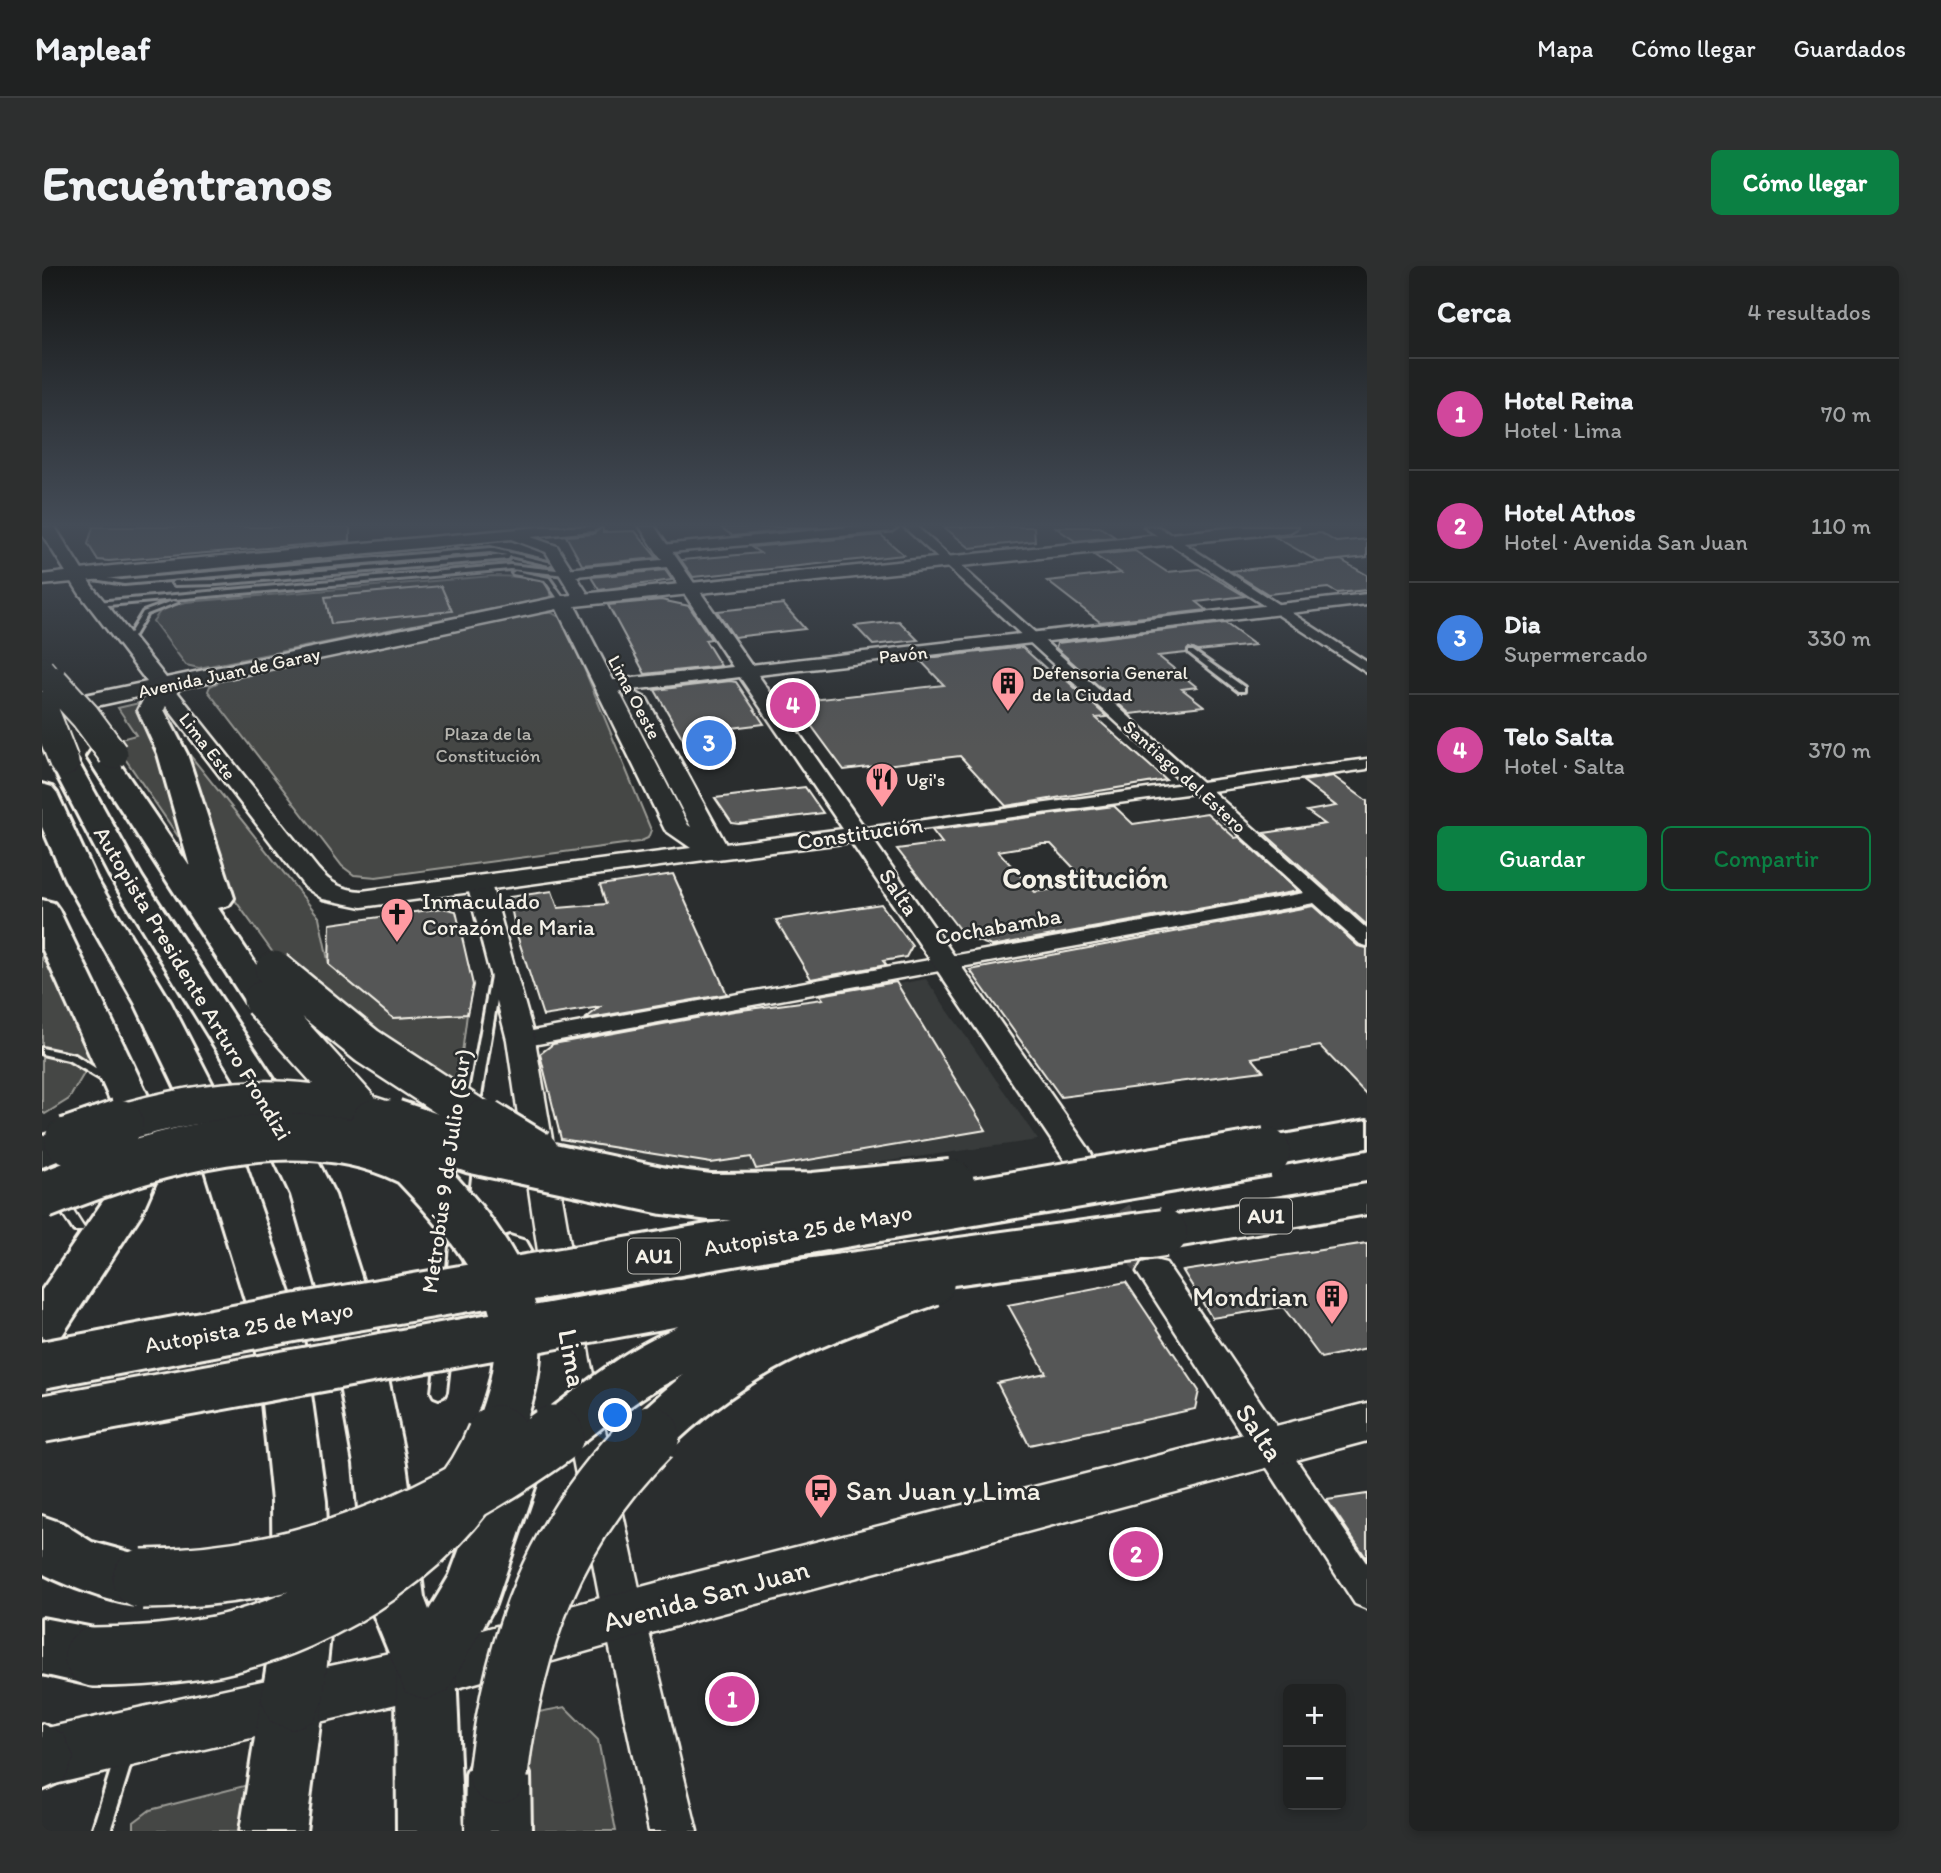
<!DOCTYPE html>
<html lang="es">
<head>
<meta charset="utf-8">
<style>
  :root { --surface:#202222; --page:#2d2f2f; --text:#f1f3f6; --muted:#a2a4a5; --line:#3d3f40; --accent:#0b8043 }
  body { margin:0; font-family:Itim,sans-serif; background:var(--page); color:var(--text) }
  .controls { position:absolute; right:21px; bottom:21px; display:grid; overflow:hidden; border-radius:10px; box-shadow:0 4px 10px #0003 }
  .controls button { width:63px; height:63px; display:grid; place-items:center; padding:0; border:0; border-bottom:2px solid var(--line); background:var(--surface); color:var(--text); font:35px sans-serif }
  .you { position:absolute; left:574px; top:1150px; width:24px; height:24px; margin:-18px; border:5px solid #fff; border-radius:50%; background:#1a73e8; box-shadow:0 0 0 10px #1a73e833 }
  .badge { display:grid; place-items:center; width:46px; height:46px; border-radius:50%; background:var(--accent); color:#fff; font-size:23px; font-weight:700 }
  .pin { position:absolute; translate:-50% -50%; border:4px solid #fff; box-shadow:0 2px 7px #0006 }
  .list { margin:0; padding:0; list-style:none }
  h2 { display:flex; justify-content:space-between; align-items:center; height:91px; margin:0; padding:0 28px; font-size:30px }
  h2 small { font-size:23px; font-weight:400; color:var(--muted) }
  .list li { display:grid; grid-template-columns:46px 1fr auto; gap:21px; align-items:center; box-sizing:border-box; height:112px; padding:0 28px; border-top:2px solid var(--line) }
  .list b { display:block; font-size:26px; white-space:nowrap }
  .list p { margin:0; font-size:23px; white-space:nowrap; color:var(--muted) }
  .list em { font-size:23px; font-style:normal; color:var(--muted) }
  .actions { display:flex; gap:14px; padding:21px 28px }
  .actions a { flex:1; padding:16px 0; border:2px solid var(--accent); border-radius:10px; text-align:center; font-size:24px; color:var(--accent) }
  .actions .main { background:var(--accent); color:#fff }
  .map { position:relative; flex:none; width:1325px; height:1565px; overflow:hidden; border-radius:10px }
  header { display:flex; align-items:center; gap:42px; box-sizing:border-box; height:98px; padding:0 35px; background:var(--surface); border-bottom:2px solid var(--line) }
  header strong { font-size:33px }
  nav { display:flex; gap:38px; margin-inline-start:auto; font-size:24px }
  .intro { display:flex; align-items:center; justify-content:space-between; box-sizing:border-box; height:168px; padding:0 42px }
  h1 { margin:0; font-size:49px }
  .button { padding:18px 32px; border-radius:10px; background:var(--accent); color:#fff; font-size:24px; font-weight:700 }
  main { display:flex; gap:42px; padding:0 42px }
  aside { flex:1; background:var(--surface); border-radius:10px; box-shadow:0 4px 10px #0003 }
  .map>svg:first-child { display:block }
  .built { fill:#373a3a }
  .green { fill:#444645; stroke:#9c9c96; stroke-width:2 }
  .building { fill:#555756; stroke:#f4f1e8; stroke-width:2; fill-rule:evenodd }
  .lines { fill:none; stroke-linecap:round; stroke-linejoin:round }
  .tertiary-tunnel { stroke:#484a4a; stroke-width:33; stroke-dasharray:33 17; stroke-linecap:butt }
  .service-casing { stroke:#f4f1e8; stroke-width:6 }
  .minor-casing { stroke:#f4f1e8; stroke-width:5 }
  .tertiary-casing { stroke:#f4f1e8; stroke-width:5 }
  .secondary-casing { stroke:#f4f1e8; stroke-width:5 }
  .primary-casing { stroke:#f4f1e8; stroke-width:5 }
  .trunk-casing { stroke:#f4f1e8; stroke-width:6 }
  .motorway-casing { stroke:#f4f1e8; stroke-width:6 }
  .service { fill:#2a2d2e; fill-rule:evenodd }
  .minor { fill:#2a2d2e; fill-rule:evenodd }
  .tertiary { fill:#2a2d2e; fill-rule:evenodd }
  .secondary { fill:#2a2d2e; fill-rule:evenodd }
  .primary { fill:#2a2d2e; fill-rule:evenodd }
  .trunk { fill:#2a2d2e; fill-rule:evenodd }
  .motorway { fill:#2a2d2e; fill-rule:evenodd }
  .motorway-bridge-far4-casing { stroke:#f4f1e8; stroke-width:26; stroke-linecap:butt }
  .motorway-bridge-far3-casing { stroke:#f4f1e8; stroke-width:33; stroke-linecap:butt }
  .motorway-bridge-far2-casing { stroke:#f4f1e8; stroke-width:42; stroke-linecap:butt }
  .motorway-bridge-far1-casing { stroke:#f4f1e8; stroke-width:52; stroke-linecap:butt }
  .motorway-bridge-casing { stroke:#f4f1e8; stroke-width:64; stroke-linecap:butt }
  .motorway-bridge-far4 { stroke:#2a2d2e; stroke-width:23 }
  .motorway-bridge-far3 { stroke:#2a2d2e; stroke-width:29 }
  .motorway-bridge-far2 { stroke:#2a2d2e; stroke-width:37 }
  .motorway-bridge-far1 { stroke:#2a2d2e; stroke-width:46 }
  .motorway-bridge { stroke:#2a2d2e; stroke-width:59 }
  .labels { text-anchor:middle; stroke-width:5; stroke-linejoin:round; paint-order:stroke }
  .far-street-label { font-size:19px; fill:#f4f1e8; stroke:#2a2d2e }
  .far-poi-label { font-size:19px; fill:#f4f1e8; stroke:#2a2d2e; text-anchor:start }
  .far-park-label { font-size:19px; fill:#b6b5af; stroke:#2a2d2e }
  .shield { fill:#2a2d2e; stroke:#b7b6b0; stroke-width:2 }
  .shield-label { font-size:21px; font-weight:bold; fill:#f4f1e8 }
  .street-label { font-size:23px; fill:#f4f1e8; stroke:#2a2d2e }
  .poi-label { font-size:23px; fill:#f4f1e8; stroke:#2a2d2e; text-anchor:start }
  .near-poi-label { font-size:28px; fill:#f4f1e8; stroke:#2a2d2e; text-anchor:end }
  .near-street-label { font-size:28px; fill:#f4f1e8; stroke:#2a2d2e }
  .district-label { font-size:30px; font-weight:bold; fill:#f4f1e8; stroke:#2a2d2e }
</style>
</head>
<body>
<header>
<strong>Mapleaf</strong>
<nav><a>Mapa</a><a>Cómo llegar</a><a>Guardados</a></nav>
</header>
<div class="intro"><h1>Encuéntranos</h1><a class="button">Cómo llegar</a></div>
<main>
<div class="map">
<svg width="1325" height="1565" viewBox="0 0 1325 1565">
  <rect width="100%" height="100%" fill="#2a2d2e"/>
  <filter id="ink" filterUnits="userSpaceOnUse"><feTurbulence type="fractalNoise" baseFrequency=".0143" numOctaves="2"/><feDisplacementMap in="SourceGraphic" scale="14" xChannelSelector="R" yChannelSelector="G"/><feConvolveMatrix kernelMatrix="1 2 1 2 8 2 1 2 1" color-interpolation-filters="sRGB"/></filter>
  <g filter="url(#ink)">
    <path class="built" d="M884,713L996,874L718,913L529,883L489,785Z"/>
    <path class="green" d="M450,310L484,311L503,316L510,331L157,402L144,399L111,355L120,343L144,336Z
      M493,347H510L522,354L609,564L606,572L597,576L334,611L312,609L300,600L166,425L168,420L183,413Z
      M97,437L104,441L144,568L136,570L71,475L94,469L76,442Z
      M132,469L277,651L287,699L351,752L425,748L416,819L242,702L172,605Z
      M0,688L50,794L27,833L3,848L0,845Z
      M523,1441L556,1474L574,1565H480L486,1448Z
      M206,1519L202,1565H92V1556L108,1544Z"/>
    <path class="building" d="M51,261H308V275L67,295L56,294L46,278Z
      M561,261V266L593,265L615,292L540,299L524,270L551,268Z
      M678,261H777L691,270Z
      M902,261H992L993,275L928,282Z
      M1013,261H1058L1073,271L1033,275Z
      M1279,267L1294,276L1325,273V291L1277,296L1233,271Z
      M839,269L862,289L651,311L639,294L718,287L709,281Z
      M1093,285L1125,306L1157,303L1203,330L1155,336L1165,344L1058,356L1005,315L1079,307L1052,289Z
      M1299,294L1325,309V324L1295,327L1286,322L1226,328L1189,305Z
      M623,304L630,314L557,324L549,311Z
      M399,320L410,345L289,358L283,331Z
      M619,334L647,340L669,373L663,374L679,400L603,408L566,339Z
      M741,338L763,363L692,371L675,345Z
      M857,355L876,374L831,379L813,360Z
      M1183,357L1213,379L1156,385L1147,382L1144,387L1116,390L1155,421L1140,423L1162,440L1088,448L1014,382L1015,377Z
      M980,381L1009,407L1010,401L1065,451L1054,452L1124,514L964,540L918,490L802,504L752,436L902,419L877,393Z
      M688,415L694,416L722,458L681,463L693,482L649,487L613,424Z
      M1291,510L1325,535V659L1222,567L1283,558L1265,545L1294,540L1261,515Z
      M763,521L781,547L697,558L690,557L673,532Z
      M1072,540L1091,558L1165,547L1193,572L1197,571L1256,625L950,680L923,671L855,583L900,577L890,564ZM1000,578H1009L1047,618L993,626L956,585Z
      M631,608L685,728L543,753L558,741L501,750L474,666L467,631L510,625L516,642L564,638L558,619Z
      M839,638L870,680L864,691L841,695L844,699L769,713L734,654Z
      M1271,640L1316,680L1325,682V829L1278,780L1210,792L1221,805L1019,831L928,704Z
      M401,642L414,645L431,719L425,748L351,752L287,699L288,658Z
      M854,716L944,864L714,903L709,891L669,897L519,873L498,788L511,778L692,745L781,733L778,729Z
      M1325,977V1082L1279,1092L1241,1041L1170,1052L1141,1005Z
      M1084,1016L1157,1125L1153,1143L987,1179L955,1117L1004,1107L966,1039Z
      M1325,1228V1293L1285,1234Z"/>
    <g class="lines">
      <path class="tertiary-tunnel" d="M1046,906L1112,1006"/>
      <defs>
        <path id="service" d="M448,282L510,297L507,299L468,290L466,293L175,318L133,319L130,317L133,315L175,314L465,289L448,286L82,318L40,311L43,309L79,314Z
          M468,299L524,305L527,307L524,309L468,303L55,340L52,338L55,336Z
          M473,305L507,312L524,336L519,337L503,314L471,308L470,307Z
          M131,335L136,336L105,348L87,378H83L82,377L101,346Z
          M1147,385H1151L1202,421V425H1196L1147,387Z
          M454,707L459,710L437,842L431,846L425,842L449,710Z
          M0,782L33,789L72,814L71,816H63L26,794L0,788Z
          M423,889L427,890L429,893L425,929L423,932H415L413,929L417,893L419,890Z
          M18,930L22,931L40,959L42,962L40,965H32L14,937L12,934L14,931Z
          M415,965L419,966L421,969L417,1013L415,1016L411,1018L407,1016L405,1013L409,969L411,966Z
          M401,1086L406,1087L408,1091L404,1126L402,1130L397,1132L392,1130L390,1126L394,1091L396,1087Z
          M82,1482L88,1485L91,1491L68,1565H50L73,1491L76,1485Z"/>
        <path id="minor" d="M808,261H856L850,265L619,287L613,283L619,279Z
          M862,261H875L1160,516L1325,493V503L1170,525L1325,663V680L1318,678L1272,637L479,781L471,779L468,774L471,769L479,767L1262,627L1152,527L811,572L808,568L817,563L1142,518Z
          M1102,261H1117L1325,396V407Z
          M630,293L636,297L635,300L524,311L518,307L524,303Z
          M1229,1169L1240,1173L1325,1298V1343L1313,1338L1218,1191L1214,1182L1218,1173Z"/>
        <path id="tertiary" d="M498,261H558L551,265L489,271L515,280L549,333L547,337H535L504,286L469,273L0,319V309L70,300Z
          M598,261H613L709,399L1325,328V338L716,409L1046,882L1050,889L1046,896L1035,899L1024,896L809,576L675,593L667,591L663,586L667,581L675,579L801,563L698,411L564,427L555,421L564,415L691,401Z
          M437,611L445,613L449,618L493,774L548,1094L603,1350L655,1565H607L561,1350L512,1094L465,774L425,618L429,613Z
          M1112,994L1124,997L1242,1171L1248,1182L1242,1193L1229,1198L1216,1193L1095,1006L1100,997Z"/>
        <path id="secondary" d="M0,261H13L50,320L124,412L521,330L1196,261H1256L1248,266L533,340L646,559L649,561L583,433L586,428L594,427L605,433L688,586L684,591L320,641L281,633L263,621L114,427L8,450L0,448V438L105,416L37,327L0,268ZM515,343L623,564L649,582L320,625C301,624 289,618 276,603L133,423Z"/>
        <path id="primary" d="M1325,1137V1175L655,1354L384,1431L0,1521V1463L384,1379L655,1306Z"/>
        <path id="trunk" d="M384,1376L405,1384L414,1405L421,1565H355L354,1405L363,1384Z
          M250,1404L272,1413L281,1434L264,1565H198L219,1434L228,1413Z"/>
        <path id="motorway" d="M120,412L129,415L133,420L122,444L145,488L192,632L187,639L176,642L238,734L233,742L220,745L207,742L45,491L49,485L59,483L69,485L148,601L116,488L96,444L111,415Z
          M22,487L32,490L36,496L100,611L241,827L293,929L336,1064L364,1198L382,1331L387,1344L408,1309L472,1136C486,1079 471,1038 445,987L452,975L468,970L484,975C515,1029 536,1073 522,1136L453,1339L405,1426L384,1434L363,1426L324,1331L312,1198L288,1064L249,929L201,827L68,611L8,496L12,490Z
          M0,518L10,521L15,527L55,614L129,737L185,846L254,1044L262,1078L284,1235L289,1361L281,1434L272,1455L250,1464L228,1455L219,1434L231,1361L230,1235L214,1078L206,1044L145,846L93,737L23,614L0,561Z
          M0,634L12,637L17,644L108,834L118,877L114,914L99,948L17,1074L0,1080V1024L64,931L75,896L76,877L68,834L0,682Z
          M1325,854V882L1225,900L1210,896L1204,886L1210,876L1225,872Z
          M26,861L41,865L47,875L41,885L0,901V870Z
          M1325,918V948L1122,983L1106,978L1100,967L1106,956L1122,951Z
          M0,1250L20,1257L50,1276L120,1295L129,1313L120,1331C114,1334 106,1339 99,1339C77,1340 20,1318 0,1307Z
          M0,1352L52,1362L73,1371L82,1391L73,1411L52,1420L0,1408Z
          M0,1458L22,1468L32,1492L22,1514L0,1524Z
          M456,1476L479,1485L488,1508L489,1565H423L424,1508L433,1485Z"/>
      </defs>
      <use href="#service" class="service-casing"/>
      <use href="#minor" class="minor-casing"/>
      <use href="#tertiary" class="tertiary-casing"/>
      <use href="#secondary" class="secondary-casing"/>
      <use href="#primary" class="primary-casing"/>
      <use href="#trunk" class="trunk-casing"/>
      <use href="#motorway" class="motorway-casing"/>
      <use href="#service" class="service"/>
      <use href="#minor" class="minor"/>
      <use href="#tertiary" class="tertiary"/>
      <use href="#secondary" class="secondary"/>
      <use href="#primary" class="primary"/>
      <use href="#trunk" class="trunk"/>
      <use href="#motorway" class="motorway"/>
      <defs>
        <path id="motorway-bridge-far4" d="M0,403L12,417"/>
        <path id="motorway-bridge-far3" d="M11,415L43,450L71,488
          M0,440L22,496"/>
        <path id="motorway-bridge-far2" d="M232,704L325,780L446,859
          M220,734L333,859
          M72,859C166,830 263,821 356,859"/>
        <path id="motorway-bridge-far1" d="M332,857C383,913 467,986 475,1066C478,1103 467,1137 454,1171
          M351,857L431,884L622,925L668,931L772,930L909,917
          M443,857L494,888
          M26,875L78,857
          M0,930C107,887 255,841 366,895
          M0,1099L267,1049L1225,886
          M0,1153L706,1024L1122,967
          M510,1171C540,1149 568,1124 600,1105C665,1066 739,1048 811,1031
          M606,1171C697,1081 771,1057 889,1016"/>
        <path id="motorway-bridge" d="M100,1313C254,1312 388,1259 512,1169
          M52,1391C94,1391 133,1388 174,1380C282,1358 415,1275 455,1169
          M456,1508C472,1375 511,1265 608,1169"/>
      </defs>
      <use href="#motorway-bridge-far4" class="motorway-bridge-far4-casing"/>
      <use href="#motorway-bridge-far3" class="motorway-bridge-far3-casing"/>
      <use href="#motorway-bridge-far2" class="motorway-bridge-far2-casing"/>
      <use href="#motorway-bridge-far1" class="motorway-bridge-far1-casing"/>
      <use href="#motorway-bridge" class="motorway-bridge-casing"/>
      <use href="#motorway-bridge-far4" class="motorway-bridge-far4"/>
      <use href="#motorway-bridge-far3" class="motorway-bridge-far3"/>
      <use href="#motorway-bridge-far2" class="motorway-bridge-far2"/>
      <use href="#motorway-bridge-far1" class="motorway-bridge-far1"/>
      <use href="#motorway-bridge" class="motorway-bridge"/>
    </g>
  </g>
  <linearGradient id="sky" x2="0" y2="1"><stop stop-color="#171919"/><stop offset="0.54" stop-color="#444c57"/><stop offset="1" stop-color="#444c57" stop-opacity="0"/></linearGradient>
  <rect width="1325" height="480" fill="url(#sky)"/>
  <defs>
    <symbol id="building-pin" viewBox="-11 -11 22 30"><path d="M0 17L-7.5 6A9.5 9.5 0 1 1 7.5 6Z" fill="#ff9aa2" stroke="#2a2d2e"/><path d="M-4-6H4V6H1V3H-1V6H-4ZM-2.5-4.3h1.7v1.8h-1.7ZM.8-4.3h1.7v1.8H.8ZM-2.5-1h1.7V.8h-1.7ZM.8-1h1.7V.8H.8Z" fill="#111"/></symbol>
    <symbol id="restaurant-pin" viewBox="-11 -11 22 30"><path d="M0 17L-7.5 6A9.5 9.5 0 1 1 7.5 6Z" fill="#ff9aa2" stroke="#2a2d2e"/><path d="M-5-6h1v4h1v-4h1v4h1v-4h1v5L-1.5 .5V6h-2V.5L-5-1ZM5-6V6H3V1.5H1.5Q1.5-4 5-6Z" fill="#111"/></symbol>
    <symbol id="church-pin" viewBox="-11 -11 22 30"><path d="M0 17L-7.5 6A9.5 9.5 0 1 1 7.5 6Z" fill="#ff9aa2" stroke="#2a2d2e"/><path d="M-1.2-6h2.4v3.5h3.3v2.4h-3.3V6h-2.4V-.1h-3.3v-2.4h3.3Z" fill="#111"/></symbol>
    <symbol id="bus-pin" viewBox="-11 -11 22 30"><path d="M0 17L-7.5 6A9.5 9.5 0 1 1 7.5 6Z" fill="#ff9aa2" stroke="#2a2d2e"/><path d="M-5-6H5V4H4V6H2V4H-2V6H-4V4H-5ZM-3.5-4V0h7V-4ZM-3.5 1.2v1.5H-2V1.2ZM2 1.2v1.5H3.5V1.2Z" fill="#111"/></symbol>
  </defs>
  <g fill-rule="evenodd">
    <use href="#building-pin" x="947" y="398" width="38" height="52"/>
    <use href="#restaurant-pin" x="821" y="494" width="38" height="52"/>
    <use href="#church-pin" x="336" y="629" width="38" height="52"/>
    <use href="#building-pin" x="1271" y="1011" width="38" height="52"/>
    <use href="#bus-pin" x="760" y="1205" width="38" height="52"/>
  </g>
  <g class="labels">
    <g class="far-street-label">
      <text transform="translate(861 388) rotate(-6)" y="7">Pavón</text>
      <text transform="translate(187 406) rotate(-12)" y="7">Avenida Juan de Garay</text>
      <text transform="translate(593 431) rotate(62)" y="7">Lima Oeste</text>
      <text transform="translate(166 480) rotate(52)" y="7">Lima Este</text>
      <text transform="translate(1143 510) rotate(42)" y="7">Santiago del Estero</text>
    </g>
    <g class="far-poi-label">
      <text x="990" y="413">Defensoria General<tspan x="990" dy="22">de la Ciudad</tspan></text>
      <text x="864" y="520">Ugi's</text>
    </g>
    <g class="far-park-label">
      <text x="446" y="474">Plaza de la<tspan x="446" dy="22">Constitución</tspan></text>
    </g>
    <g class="shield">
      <rect x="1198" y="932.5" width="52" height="35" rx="5"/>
      <rect x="586" y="972.5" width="52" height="35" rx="5"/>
    </g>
    <g class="shield-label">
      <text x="1224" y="957">AU1</text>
      <text x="612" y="997">AU1</text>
    </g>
    <g class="street-label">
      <text transform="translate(818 567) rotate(-8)" y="8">Constitución</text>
      <text transform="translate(857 626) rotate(56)" y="8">Salta</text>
      <text transform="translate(956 660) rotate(-10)" y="8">Cochabamba</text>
      <text transform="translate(151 717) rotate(59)" y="8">Autopista Presidente Arturo Frondizi</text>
      <text transform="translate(404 905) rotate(-82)" y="8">Metrobús 9 de Julio (Sur)</text>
      <text transform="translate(766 964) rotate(-10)" y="8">Autopista 25 de Mayo</text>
      <text transform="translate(207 1061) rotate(-10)" y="8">Autopista 25 de Mayo</text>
    </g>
    <g class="poi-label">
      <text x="380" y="643">Inmaculado<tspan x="380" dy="26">Corazón de Maria</tspan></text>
    </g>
    <g class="near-poi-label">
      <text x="1266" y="1040">Mondrian</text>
      <text x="804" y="1234" text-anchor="start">San Juan y Lima</text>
    </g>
    <g class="near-street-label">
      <text transform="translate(531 1092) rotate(80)" y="10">Lima</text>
      <text transform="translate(1218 1166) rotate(56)" y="10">Salta</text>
      <text transform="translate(664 1329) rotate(-15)" y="10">Avenida San Juan</text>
    </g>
    <g class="district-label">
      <text x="1043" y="622">Constitución</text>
    </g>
  </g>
</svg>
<div class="controls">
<button>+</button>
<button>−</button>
</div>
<div class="you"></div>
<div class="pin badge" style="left:690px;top:1433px;background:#d1479c">1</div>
<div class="pin badge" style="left:1094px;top:1288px;background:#d1479c">2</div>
<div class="pin badge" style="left:667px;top:477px;background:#3f7fe0">3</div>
<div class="pin badge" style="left:751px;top:439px;background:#d1479c">4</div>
</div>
<aside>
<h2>Cerca<small>4 resultados</small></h2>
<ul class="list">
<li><span class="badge" style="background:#d1479c">1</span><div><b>Hotel Reina</b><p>Hotel · Lima</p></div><em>70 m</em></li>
<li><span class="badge" style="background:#d1479c">2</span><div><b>Hotel Athos</b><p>Hotel · Avenida San Juan</p></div><em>110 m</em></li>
<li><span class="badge" style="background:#3f7fe0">3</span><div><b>Dia</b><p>Supermercado</p></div><em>330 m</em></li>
<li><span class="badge" style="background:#d1479c">4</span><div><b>Telo Salta</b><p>Hotel · Salta</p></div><em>370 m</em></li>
</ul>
<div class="actions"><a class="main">Guardar</a><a>Compartir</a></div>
</aside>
</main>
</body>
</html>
